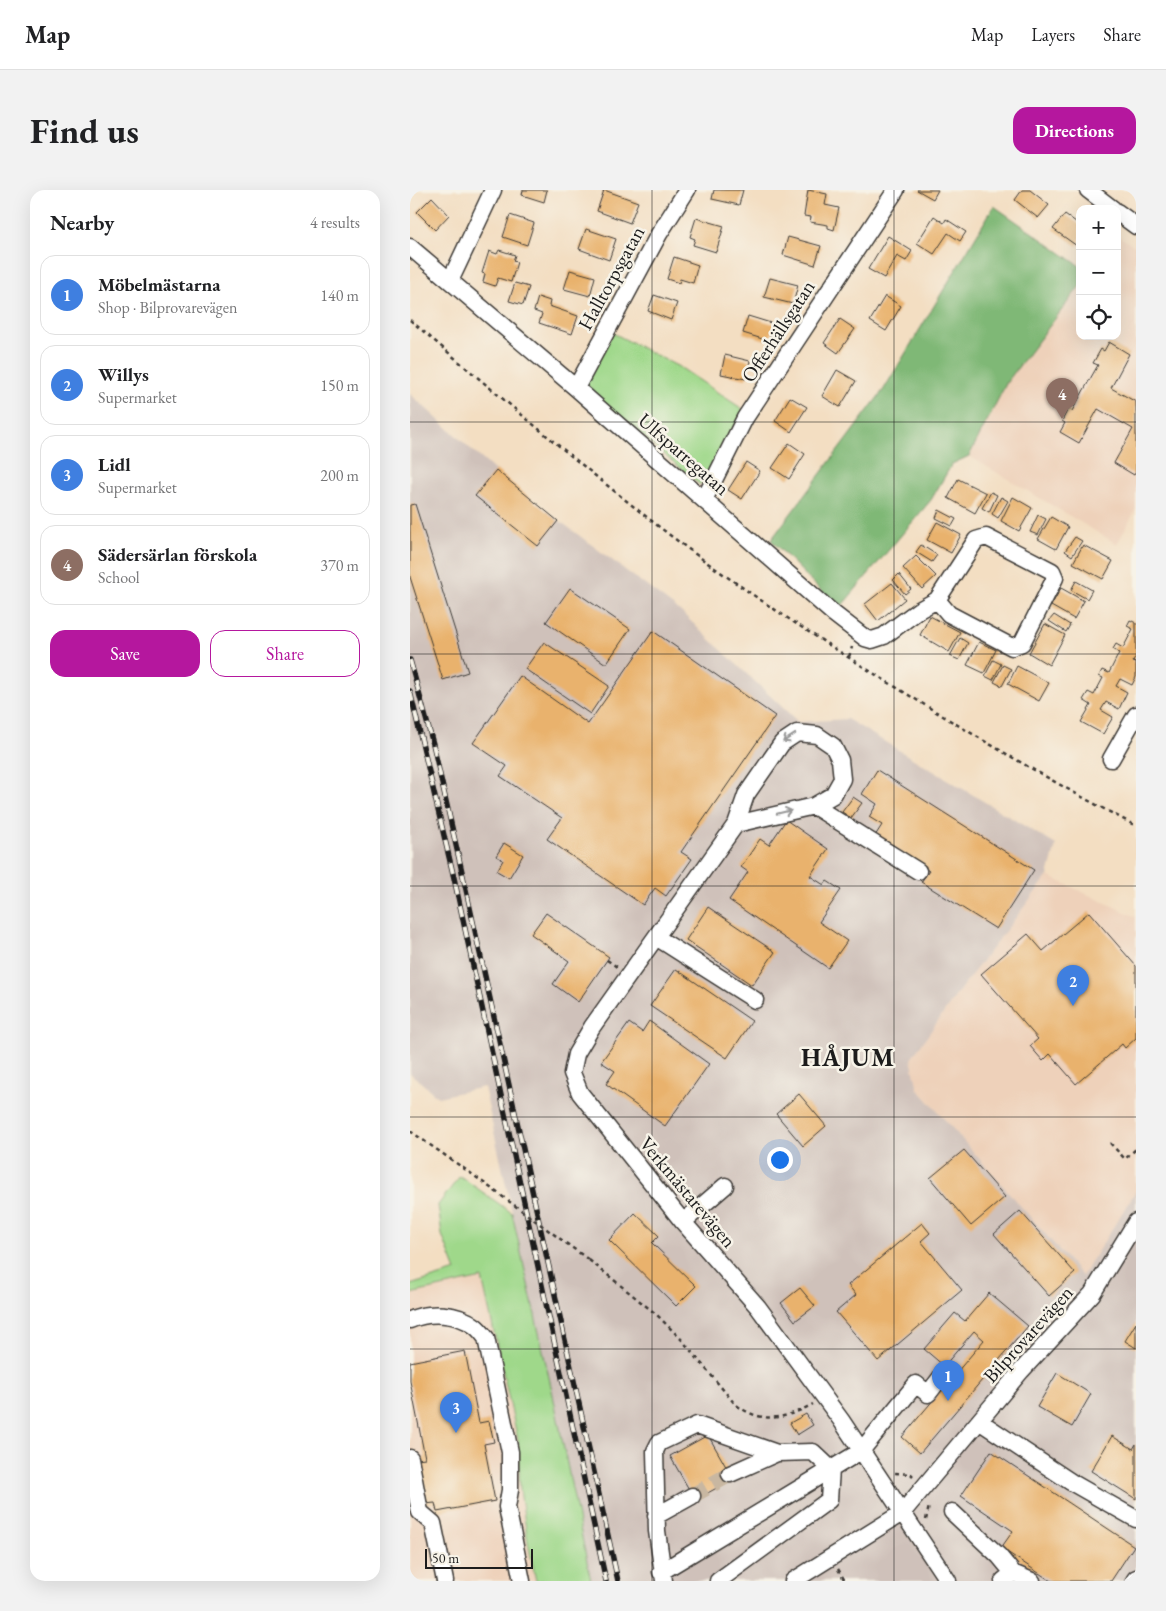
<!DOCTYPE html>
<html lang="en">
<head>
<meta charset="utf-8">
<style>
  :root { --surface:#fff; --page:#f2f2f2; --text:#202124; --muted:#757577; --line:#e0e0e0; --accent:#b5179e }
  body { margin:0; font-family:"EB Garamond",serif; background:var(--page); color:var(--text) }
  .controls { position:absolute; right:15px; top:15px; display:grid; overflow:hidden; border-radius:10px; box-shadow:0 5px 20px #0002 }
  .controls button { width:45px; height:45px; display:grid; place-items:center; padding:0; border:0; border-bottom:1px solid var(--line); background:var(--surface); color:var(--text); font:25px sans-serif }
  .scale { position:absolute; left:15px; bottom:12px; width:108px; box-sizing:border-box; padding-left:5px; border:2px solid #1c1c1c; border-top:0; font-size:14px; line-height:18px; white-space:nowrap; color:#1c1c1c; -webkit-text-stroke:4px #f7f3e8; paint-order:stroke }
  .you { position:absolute; left:369px; top:969px; width:18px; height:18px; margin:-12px; border:4px solid #fff; border-radius:50%; background:#1a73e8; box-shadow:0 0 0 8px #1a73e833 }
  .badge { display:grid; place-items:center; width:32px; height:32px; border-radius:50%; background:var(--accent); color:#fff; font-size:16px; font-weight:700 }
  .pin { position:absolute; translate:-50% -41px; filter:drop-shadow(0 1px 2px #0008) }
  .pin::after { content:''; position:absolute; top:26px; width:18px; height:15px; background:inherit; clip-path:polygon(0 0,100% 0,50% 100%) }
  .list { margin:0; padding:0; list-style:none }
  h2 { display:flex; justify-content:space-between; align-items:center; height:65px; margin:0; padding:0 20px; font-size:21px }
  h2 small { font-size:16px; font-weight:400; color:var(--muted) }
  .list li { display:grid; grid-template-columns:32px 1fr auto; gap:15px; align-items:center; box-sizing:border-box; height:80px; margin:0 10px 10px; padding:0 10px; border:1px solid var(--line); border-radius:15px }
  .list b { display:block; font-size:19px; white-space:nowrap }
  .list p { margin:0; font-size:16px; white-space:nowrap; color:var(--muted) }
  .list em { font-size:16px; font-style:normal; color:var(--muted) }
  .actions { display:flex; gap:10px; padding:15px 20px }
  .actions a { flex:1; padding:11px 0; border:1px solid var(--accent); border-radius:15px; text-align:center; font-size:18px; color:var(--accent) }
  .actions .main { background:var(--accent); color:#fff }
  .icon { flex:none; width:28px; height:28px; fill:none; stroke:currentColor; stroke-width:2; stroke-linecap:round; stroke-linejoin:round }
  .map { position:relative; flex:none; width:726px; height:1391px; overflow:hidden; border-radius:15px }
  header { display:flex; align-items:center; gap:30px; box-sizing:border-box; height:70px; padding:0 25px; background:var(--surface); border-bottom:1px solid var(--line) }
  header strong { font-size:24px }
  nav { display:flex; gap:28px; margin-inline-start:auto; font-size:18px }
  .intro { display:flex; align-items:center; justify-content:space-between; box-sizing:border-box; height:120px; padding:0 30px }
  h1 { margin:0; font-size:35px }
  .button { padding:12px 22px; border-radius:15px; background:var(--accent); color:#fff; font-size:18px; font-weight:700 }
  main { display:flex; gap:30px; padding:0 30px }
  aside { flex:1; background:var(--surface); border-radius:15px; box-shadow:0 5px 20px #0002 }
  .map>svg:first-child { display:block }
  .built { fill:#eed1ba }
  .industrial { fill:#cfc1ba }
  .green { fill:#9fd88a; stroke:#5e7a53 }
  .forest { fill:#7fb876; stroke:#4e6a49 }
  .building { fill:#e9b26d }
  .lines { fill:none; stroke-linecap:round; stroke-linejoin:round }
  .minor-tunnel { stroke:#c8b7a1; stroke-width:16; stroke-dasharray:16 8; stroke-linecap:butt }
  .minor-casing { stroke:#3c3935; stroke-width:19 }
  .path { stroke:#3c3935; stroke-width:2.5; stroke-dasharray:4 4; stroke-linecap:butt }
  .minor { stroke:#fff; stroke-width:16 }
  .rail-casing { stroke:#1c1c1c; stroke-width:5.5 }
  .rail { stroke:#f7f3e8; stroke-width:4; stroke-dasharray:11; stroke-linecap:butt }
  .path-bridge { stroke:#3c3935; stroke-width:2.5; stroke-dasharray:4 4; stroke-linecap:butt }
  .oneway { stroke:#999 }
  .grid { fill:none; stroke:#1c1c1c; stroke-width:1; stroke-opacity:0.55 }
  .labels { text-anchor:middle; stroke-width:5; stroke-linejoin:round; paint-order:stroke }
  .street-label { font-size:20px; fill:#1c1c1c; stroke:#f7f3e8 }
  .district-label { font-size:25px; font-weight:bold; letter-spacing:1px; fill:#1c1c1c; stroke:#f7f3e8 }
</style>
</head>
<body>
<header>
<strong>Map</strong>
<nav><a>Map</a><a>Layers</a><a>Share</a></nav>
</header>
<div class="intro"><h1>Find us</h1><a class="button">Directions</a></div>
<main>
<aside>
<h2>Nearby<small>4 results</small></h2>
<ul class="list">
<li><span class="badge" style="background:#3f7fe0">1</span><div><b>Möbelmästarna</b><p>Shop · Bilprovarevägen</p></div><em>140 m</em></li>
<li><span class="badge" style="background:#3f7fe0">2</span><div><b>Willys</b><p>Supermarket</p></div><em>150 m</em></li>
<li><span class="badge" style="background:#3f7fe0">3</span><div><b>Lidl</b><p>Supermarket</p></div><em>200 m</em></li>
<li><span class="badge" style="background:#8d6e63">4</span><div><b>Sädersärlan förskola</b><p>School</p></div><em>370 m</em></li>
</ul>
<div class="actions"><a class="main">Save</a><a>Share</a></div>
</aside>
<div class="map">
<svg width="726" height="1391" viewBox="0 0 726 1391">
  <rect width="100%" height="100%" fill="#f7f3e8"/>
  <filter id="ink" filterUnits="userSpaceOnUse"><feTurbulence type="fractalNoise" baseFrequency=".02" numOctaves="2"/><feDisplacementMap in="SourceGraphic" scale="10" xChannelSelector="R" yChannelSelector="G"/><feConvolveMatrix kernelMatrix="1 2 1 2 8 2 1 2 1" color-interpolation-filters="sRGB"/></filter>
  <filter id="wash" filterUnits="userSpaceOnUse"><feTurbulence type="fractalNoise" baseFrequency=".0096" numOctaves="4" result="noise"/><feDisplacementMap in="SourceGraphic" scale="20" xChannelSelector="R" yChannelSelector="G"/><feGaussianBlur stdDeviation="1.12" result="paint"/><feColorMatrix in="noise" values="0 0 0 0 0 0 0 0 0 0 0 0 0 0 0 0 0 1.4 0 .05"/><feComposite in="paint" operator="in"/></filter>
  <g filter="url(#wash)">
    <rect width="100%" height="100%" fill="#f3dec2"/>
    <path class="built" d="M708,46L726,57V319L707,354L559,266L597,192L670,96V146H707Z
      M638,686L726,727V1001L672,1086L508,899L501,869L552,797Z
      M72,1088L108,1250L110,1300L118,1353L126,1391H0V1104Z"/>
    <path class="industrial" d="M0,204L94,289L271,422L388,532L437,529L646,655L638,686L552,797L501,869L508,899L672,1086L726,1001V1391H181L143,1205L74,897L28,907L0,883Z"/>
    <path class="green" d="M203,143L271,178L334,220L290,295L173,195Z
      M50,986L102,1023L143,1205L181,1391H126L118,1353L110,1300L108,1250L72,1088L0,1104V1095L46,1081L32,1045L28,1015Z"/>
    <path class="forest" d="M584,16L670,76V96L597,192L559,266L542,274L521,310L429,419L361,350L474,199Z"/>
    <g id="blocks">
      <path class="building" d="M113,0H137L134,12L112,5Z
        M194,0L228,12L220,33L187,21Z
        M304,0H333L329,15L302,9Z
        M398,0L417,4L415,15L429,18L424,40L418,38V35L400,32L401,27L394,26Z
        M507,0H528L523,9Z
        M612,0H620L639,15L628,28L605,10Z
        M22,7L39,25L25,40L7,22Z
        M655,24L670,35V52L667,56L643,39Z
        M100,25L124,33L117,55L93,47Z
        M524,26L534,33L536,29L556,42L550,51L538,43L524,64L507,53Z
        M286,28L314,36L306,62L283,55L285,49L280,47Z
        M176,39L206,49L199,70L169,59Z
        M478,46L502,61L496,71L487,66L474,88L458,79Z
        M378,47L411,56L405,75L373,65Z
        M89,60L105,65L103,71L107,72L101,92L88,88L85,96L73,92L75,84L72,83L79,61L87,64Z
        M264,67L288,75L283,93L270,89L269,93L257,89Z
        M160,80L185,87L180,106L154,99Z
        M360,88L388,95L383,114L354,107Z
        M105,93L119,97L113,115L99,111Z
        M244,105L267,113L261,130L238,121Z
        M475,106L491,116L476,141L460,131Z
        M128,107L140,111L139,116L168,126L162,144L129,133L132,124L124,121Z
        M338,126L364,134L359,151L333,143Z
        M430,129L445,139L428,163L414,153Z
        M699,152L719,164L701,198L726,212V282L724,285L704,273L723,239L688,219L669,253L650,242L655,233L652,231L658,219L662,221L688,175L683,173L691,159L694,161Z
        M315,165L340,171L336,189L311,184Z
        M427,180L446,191L430,217L412,206Z
        M380,207L397,217L381,242L365,231Z
        M379,253L395,264L379,289L362,278Z
        M336,272L350,281L332,309L318,300Z
        M86,280L148,331L128,356L65,306Z
        M548,289L576,303L565,323L538,308Z
        M581,302L587,305L579,322L572,318Z
        M591,307L598,311L588,328L582,324Z
        M603,307L622,318L609,341L591,331Z
        M5,314L58,482L33,490L0,387V315Z
        M529,320L546,329L542,336L526,328Z
        M628,325L636,329L628,345L620,342Z
        M641,327L658,337L646,359L628,349Z
        M527,332L551,345L541,363L517,350Z
        M665,347L672,351L662,366L655,361Z
        M511,355L527,365L522,372L506,362Z
        M673,355L703,371L693,389L663,373Z
        M506,366L526,386L512,399L493,378Z
        M489,384L501,399L495,404L483,390Z
        M666,391L682,400L677,409L661,400Z
        M482,393L495,409L468,431L455,414Z
        M160,398L220,439L196,474L136,432Z
        M651,398L674,411L664,429L641,416Z
        M644,425L660,435L656,442L639,431Z
        M520,426L550,442L539,462L510,445Z
        M720,430L726,433V466L723,472L726,473V487L722,495L710,489L706,496L717,502L709,519L696,512L691,520L703,527L693,544L671,532L681,515L673,510L678,502L684,505L693,488L689,486L692,480L699,483L709,463L703,459L706,454L713,458L723,439L717,436Z
        M635,434L655,445L639,475L619,463Z
        M243,441L365,526L271,662L282,669L256,706L245,698L233,715L137,649L152,628L90,586L97,576L63,553L110,486L178,534Z
        M550,448L558,453L549,470L540,466Z
        M134,452L199,496L180,524L115,479Z
        M569,452L586,460L574,483L557,475Z
        M583,470L591,474L583,490L575,486Z
        M593,475L601,479L592,496L584,492Z
        M607,476L639,493L629,511L598,494Z
        M467,580L624,680L586,739L511,692L519,681L465,646L472,635L459,627L467,614L452,604Z
        M443,607L452,613L441,628L432,622Z
        M376,630L418,659L400,686L414,695L417,691L431,700L409,732L437,751L418,778L319,710L338,682L331,677L350,649L359,655Z
        M94,653L113,665L99,688L87,681L93,670L86,666Z
        M298,717L365,762L342,795L276,750Z
        M679,722L726,776V848L715,858L712,854L666,894L640,864L633,871L620,856L628,849L571,784L618,744L633,761Z
        M136,723L199,767L168,812L143,794L159,771L121,744Z
        M266,779L342,831L317,868L240,816Z
        M239,831L299,874L255,936L196,894L205,881L191,872L219,833L232,842Z
        M389,904L416,936L393,956L366,924Z
        M554,960L595,1007L561,1036L520,988Z
        M610,1021L665,1083L639,1106L584,1044Z
        M225,1023L249,1046L242,1053L286,1096L266,1116L199,1050Z
        M512,1033L520,1043L511,1051L552,1100L468,1171L426,1122L446,1105L438,1095Z
        M390,1098L405,1116L385,1131L371,1113Z
        M579,1103L618,1136L510,1263L492,1247L574,1150L564,1141L534,1176L514,1159L545,1123L555,1131Z
        M726,1133V1158L715,1151Z
        M55,1161L69,1233L79,1231L84,1252L74,1254L85,1311L27,1322L25,1313L15,1314L7,1269L15,1268L0,1191V1172Z
        M647,1183L681,1204L662,1237L627,1217Z
        M396,1224L403,1235L387,1245L380,1233Z
        M298,1245L323,1289L285,1310L260,1266Z
        M702,1246L723,1259L726,1254V1309L681,1281Z
        M581,1261L724,1356L701,1391H641L591,1358L603,1341L551,1306Z"/>
    </g>
  </g>
  <g filter="url(#ink)">
    <use href="#blocks" fill-opacity="0" stroke="#3c3935" stroke-width="1"/>
    <g class="lines">
      <path class="minor-tunnel" d="M282,1306L320,1284"/>
      <defs>
        <path id="minor" d="M678,0L703,19
          M707,22L726,36
          M0,57L166,198L424,424L455,448L462,450L474,446L509,420L527,410L566,350L576,347L642,381L645,388L612,453L602,457L539,424L527,410
          M40,91L83,0
          M166,198L249,44L277,0
          M294,310L335,228L486,0
          M701,569L726,525
          M404,616L508,681
          M326,634L404,616L423,605L432,589L430,570L423,556L407,545L387,543L372,553L336,605L326,634L182,837L166,864L162,883L170,903L273,1032L348,1117L431,1230L538,1391
          M246,747L345,810
          M273,1032L315,996
          M0,1130C19,1121 48,1123 65,1136C69,1139 73,1144 76,1148L100,1262V1300L97,1317L112,1391
          M569,1231L661,1292L726,1329
          M0,1268L10,1322L23,1333L35,1391
          M320,1284L367,1263
          M542,1322L589,1366L603,1383
          M246,1326L282,1306
          M251,1382L451,1261L506,1194L518,1204L535,1182
          M254,1391L247,1341L245,1261L249,1253L287,1235L367,1263L403,1262L421,1279L419,1310L308,1391
          M383,1391L492,1323L611,1181L682,1104L726,1032
          M593,1391L603,1383L622,1391
          M724,1391L726,1388"/>
      </defs>
      <use href="#minor" class="minor-casing"/>
      <path class="path" d="M0,130C86,203 172,277 261,346C330,398 402,445 476,491C558,542 640,591 726,636
        M439,467L442,457
        M197,770L207,777
        M0,941L59,982
        M700,953L715,969L726,959
        M179,1070L246,1124L272,1150L325,1214C352,1235 375,1229 403,1214
        M485,1283L501,1284L503,1286
        M516,1330L519,1316
        M428,1379L435,1391"/>
      <use href="#minor" class="minor"/>
      <defs>
        <path id="rail" d="M0,470L23,554L53,686L208,1391
          M0,501L44,688L196,1391"/>
      </defs>
      <use href="#rail" class="rail-casing"/>
      <use href="#rail" class="rail"/>
      <path class="path-bridge" d="M59,982L179,1070"/>
    </g>
    <defs><path id="oneway-shaft" d="M-6 0H5M1.5-3L5.5 0L1.5 3" fill="none" stroke-width="1.6" stroke-linecap="round" stroke-linejoin="round" transform="scale(1.25)"/></defs>
    <g class="oneway">
      <use href="#oneway-shaft" transform="translate(379 548) rotate(147)"/>
      <use href="#oneway-shaft" transform="translate(374 622) rotate(-13)"/>
    </g>
  </g>
  <path class="grid" d="M242,0V1391M484,0V1391M0,232H726M0,464H726M0,696H726M0,927H726M0,1159H726"/>
  <g class="labels">
    <g class="street-label">
      <text transform="translate(201 88) rotate(-61)" y="7">Halltorpsgatan</text>
      <text transform="translate(368 141) rotate(-57)" y="7">Offerhällsgatan</text>
      <text transform="translate(274 264) rotate(41)" y="7">Ulfsparregatan</text>
      <text transform="translate(278 1002) rotate(50)" y="7">Verkmästarevägen</text>
      <text transform="translate(618 1144) rotate(-48)" y="7">Bilprovarevägen</text>
    </g>
    <g class="district-label">
      <text x="438" y="876">HÅJUM</text>
    </g>
  </g>
</svg>
<div class="controls">
<button>+</button>
<button>−</button>
<button><svg class="icon" aria-label="locate" viewBox="0 0 24 24"><circle cx="12" cy="12" r="6"/><path d="M12 2v4M12 18v4M2 12h4M18 12h4"/></svg></button>
</div>
<div class="scale">50 m</div>
<div class="you"></div>
<div class="pin badge" style="left:538px;top:1211px;background:#3f7fe0">1</div>
<div class="pin badge" style="left:663px;top:816px;background:#3f7fe0">2</div>
<div class="pin badge" style="left:46px;top:1243px;background:#3f7fe0">3</div>
<div class="pin badge" style="left:652px;top:229px;background:#8d6e63">4</div>
</div>
</main>
</body>
</html>
